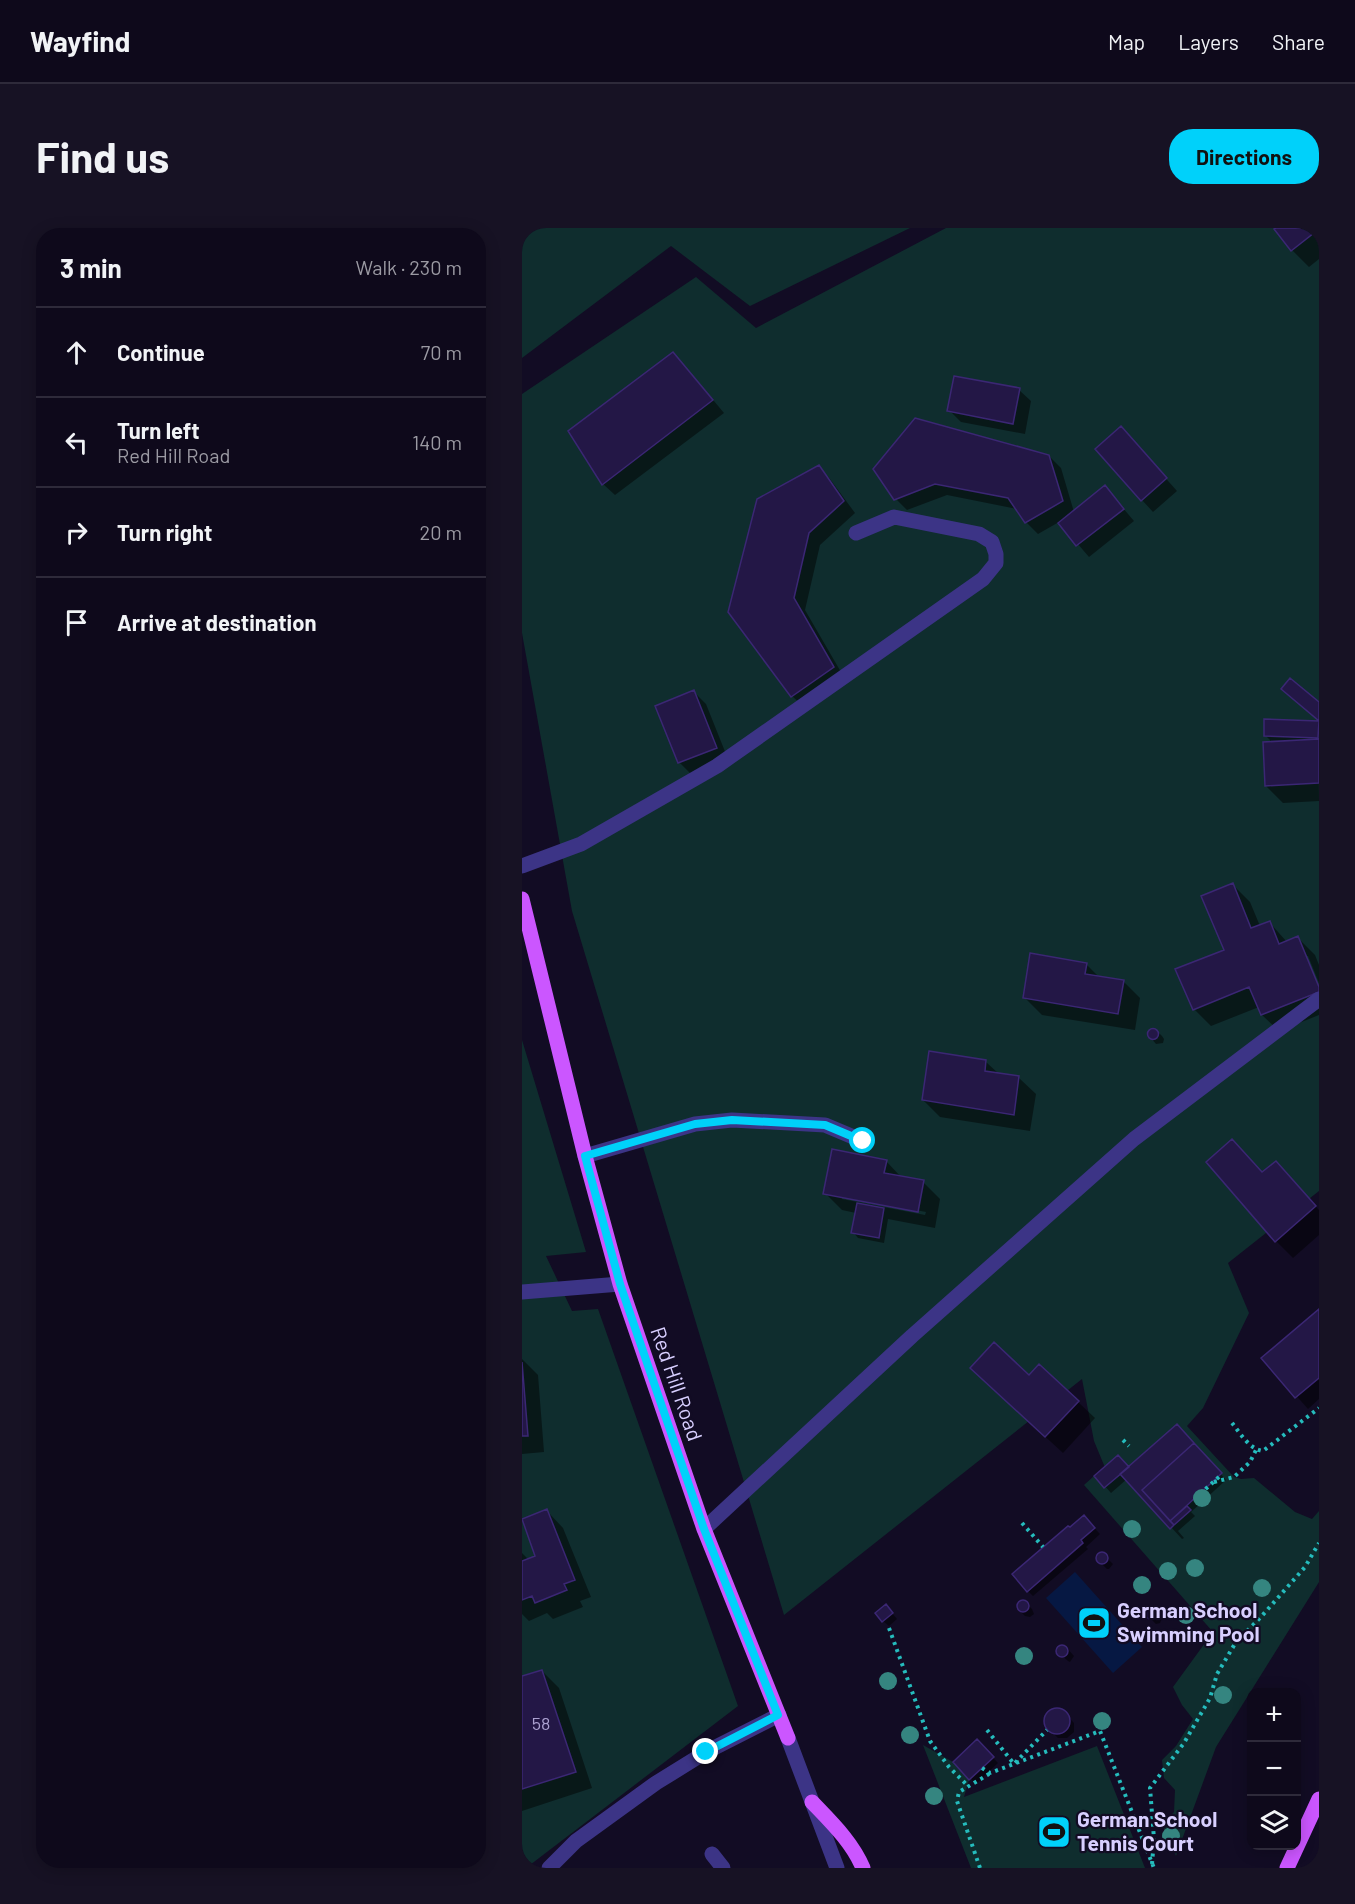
<!DOCTYPE html>
<html lang="en">
<head>
<meta charset="utf-8">
<style>
  :root { --surface:#0e091b; --page:#171224; --text:#f1f3f6; --muted:#9b9aa3; --line:#2e2a3a; --accent:#00d1fa }
  body { margin:0; font-family:Barlow,sans-serif; background:var(--page); color:var(--text) }
  .controls { position:absolute; right:18px; bottom:18px; display:grid; overflow:hidden; border-radius:12px; box-shadow:0 3px 15px #0003 }
  .controls button { width:54px; height:54px; display:grid; place-items:center; padding:0; border:0; border-bottom:2px solid var(--line); background:var(--surface); color:var(--text); font:30px sans-serif }
  .stop { position:absolute; width:18px; height:18px; margin:-14px; border:4px solid #00d1fa; border-radius:50%; background:#fff }
  .stop.end { background:#00d1fa; border-color:#fff; box-shadow:0 2px 6px #0008 }
  .list { margin:0; padding:0; list-style:none }
  h2 { display:flex; justify-content:space-between; align-items:center; height:78px; margin:0; padding:0 24px; font-size:26px }
  h2 small { font-size:20px; font-weight:400; color:var(--muted) }
  .list li { display:grid; grid-template-columns:39px 1fr auto; gap:18px; align-items:center; box-sizing:border-box; height:90px; padding:0 24px; border-top:2px solid var(--line) }
  .list b { display:block; font-size:22px; white-space:nowrap }
  .list p { margin:0; font-size:20px; white-space:nowrap; color:var(--muted) }
  .list em { font-size:20px; font-style:normal; color:var(--muted) }
  .icon { flex:none; width:33px; height:33px; fill:none; stroke:currentColor; stroke-width:2; stroke-linecap:round; stroke-linejoin:round }
  .map { position:relative; flex:none; width:797px; height:1640px; overflow:hidden; border-radius:24px }
  header { display:flex; align-items:center; gap:36px; box-sizing:border-box; height:84px; padding:0 30px; background:var(--surface); border-bottom:2px solid var(--line) }
  header strong { font-size:28px }
  nav { display:flex; gap:33px; margin-inline-start:auto; font-size:21px }
  .intro { display:flex; align-items:center; justify-content:space-between; box-sizing:border-box; height:144px; padding:0 36px }
  h1 { margin:0; font-size:42px }
  .button { padding:15px 27px; border-radius:24px; background:var(--accent); color:#111; font-size:21px; font-weight:700 }
  main { display:flex; gap:36px; padding:0 36px }
  aside { flex:1; background:var(--surface); border-radius:24px; box-shadow:0 3px 15px #0003 }
  .map>svg:first-child { display:block }
  .green { fill:#0f2d2e; fill-rule:evenodd }
  .water { fill:#061843 }
  .shadow { fill:#0007; fill-rule:evenodd }
  .building { fill:#231746; stroke:#3b2774; stroke-width:1.5 }
  .lines { fill:none; stroke-linecap:round; stroke-linejoin:round }
  .path { stroke:#25bcbd; stroke-width:4; stroke-dasharray:3 4.5; stroke-linecap:butt }
  .minor { stroke:#3c3486; stroke-width:15 }
  .major { stroke:#cb56ff; stroke-width:15 }
  .tree { fill:#358580 }
  .route { stroke:#00d1fa; stroke-width:8 }
  .labels { text-anchor:middle; stroke-width:4.5; stroke-linejoin:round; paint-order:stroke }
  .number-label { font-size:18px; fill:#aba1d1 }
  .street-label { font-size:21px; fill:#d8cfff; stroke:#120c24 }
  .poi-label { font-size:21px; font-weight:bold; fill:#d8cfff; stroke:#120c24; text-anchor:start }
</style>
</head>
<body>
<header>
<strong>Wayfind</strong>
<nav><a>Map</a><a>Layers</a><a>Share</a></nav>
</header>
<div class="intro"><h1>Find us</h1><a class="button">Directions</a></div>
<main>
<aside>
<h2>3 min<small>Walk · 230 m</small></h2>
<ul class="list">
<li><svg class="icon" aria-label="ahead" viewBox="0 0 24 24"><path d="M12 20V5M6 11l6-6 6 6"/></svg><div><b>Continue</b></div><em>70 m</em></li>
<li><svg class="icon" aria-label="left" viewBox="0 0 24 24"><path d="M17 20v-9H6M10 6l-5 5 5 5"/></svg><div><b>Turn left</b><p>Red Hill Road</p></div><em>140 m</em></li>
<li><svg class="icon" aria-label="right" viewBox="0 0 24 24"><path d="M7 20v-9h11M14 6l5 5-5 5"/></svg><div><b>Turn right</b></div><em>20 m</em></li>
<li><svg class="icon" aria-label="arrive" viewBox="0 0 24 24"><path d="M6 21V4h12l-3 4 3 4H6"/></svg><div><b>Arrive at destination</b></div></li>
</ul>
</aside>
<div class="map">
<svg width="797" height="1640" viewBox="0 0 797 1640">
  <rect width="100%" height="100%" fill="#120c24"/>
  <path class="green" d="M0,0H388L228,78L149,18L0,130Z
    M424,0H797V963L706,1035L727,1085L681,1180L665,1198L712,1249L719,1251L732,1250L773,1284L790,1291L797,1283V1354L694,1519L654,1628L640,1597L652,1584L653,1562L642,1550L640,1532L654,1518L671,1491L660,1477L651,1459L691,1404L562,1257L572,1248L582,1260L589,1254L572,1213L560,1151L262,1387L50,683L0,405V166L174,49L234,100ZM661,1203L700,1245L665,1278L668,1282L648,1301L611,1260Z
    M0,812L64,1024L24,1028L50,1083L76,1081L216,1478L4,1640H0Z
    M401,1517L431,1534L447,1552L442,1569L575,1518L623,1640H449Z"/>
  <path class="water" d="M553,1344L620,1419L591,1445L524,1370Z"/>
  <path class="shadow" d="M756,0H797V31L787,39L770,22L754,1Z
    M162,137L202,185L93,267L81,256Z
    M497,162L509,173L503,206L439,194L427,182Z
    M599,200L655,263L631,284L620,272Z
    M527,228L539,240L552,284L583,259L612,293L567,329L537,294L516,306L504,294L495,281L425,267L385,282L374,271L353,241Z
    M297,239L308,251L333,285L298,317L283,382L323,451L282,479L270,468L207,383Z
    M172,464L184,476L206,531L169,546L157,534Z
    M796,495L797,573L761,575L744,558L751,515L743,507Z
    M711,657L728,674L738,698L747,694L765,714L776,710L793,727L797,737V755L786,728H783L797,763V787L757,803L740,787L737,779L689,798L672,781L704,723Z
    M564,736L577,749L601,753L618,770L613,802L520,787L503,770Z
    M630,802H634L640,808L642,811L641,815L634,816L629,810L627,807V803Z
    M464,834L477,846L497,850L514,866L508,903L418,889L401,872Z
    M710,913L741,945L754,935L797,982V1007L771,1030L754,1013Z
    M364,933L380,950L401,954L418,971L413,1000L366,991L362,1015L336,1010L331,1004L334,985L320,982L303,965ZM320,968L404,984L403,987L320,971Z
    M797,1083V1171L786,1181L741,1130Z
    M0,1131L16,1147L22,1224L0,1226Z
    M507,1149L556,1174L573,1190L541,1225L467,1157Z
    M682,1227L704,1252L669,1284L673,1288L656,1303L662,1310L660,1311L605,1251L589,1265L574,1248Z
    M25,1283L41,1300L69,1369L58,1373L61,1379L31,1391L25,1385L7,1393L0,1386V1325L7,1332L15,1329Z
    M562,1289L578,1306L564,1319L566,1321L511,1368L506,1363L548,1301Z
    M579,1326H581L591,1336L587,1341H585L575,1331Z
    M500,1373L504,1375L510,1381L512,1386L508,1389L503,1388L497,1382L496,1377Z
    M630,1381L640,1390L638,1395L634,1396L624,1386L625,1382Z
    M369,1384L375,1391L367,1398L361,1393Z
    M539,1418L544,1419L552,1428L548,1434L546,1433L536,1424Z
    M20,1443L37,1460L70,1560L0,1583V1450Z
    M530,1481H539L552,1495V1504L545,1510H536L523,1497L524,1487Z
    M455,1513L476,1535L454,1556L433,1534Z"/>
  <path class="building" d="M754,0H797V1L769,23L752,1Z
    M151,124L191,172L80,257L46,203Z
    M432,148L498,160L491,196L425,183Z
    M393,190L527,227L541,273L503,295L486,270L413,256L372,272L351,241Z
    M599,198L645,250L619,273L573,221Z
    M297,237L322,273L287,305L272,370L312,439L269,469L206,384L235,271Z
    M583,257L602,281L554,318L536,295Z
    M768,450L797,474V493L759,461Z
    M172,462L195,520L156,535L133,478Z
    M742,491L797,493L796,510L742,508Z
    M797,511V555L743,558L741,514Z
    M711,655L729,700L748,693L757,716L776,708L797,759V764L739,787L727,759L671,782L653,741L702,722L679,668Z
    M508,725L565,735L563,746L602,752L596,786L501,770Z
    M625.5 806a5.5 5.5 0 1 1 11 0a5.5 5.5 0 1 1-11 0Z
    M407,823L464,832L463,843L497,848L492,887L400,872Z
    M710,911L740,944L754,933L794,978L753,1014L684,934Z
    M310,921L365,932L362,945L402,952L396,984L301,966Z
    M335,975L362,980L357,1010L329,1005Z
    M797,1081V1150L773,1170L739,1130Z
    M472,1114L507,1147L517,1136L557,1173L523,1209L448,1140Z
    M0,1134L6,1208H0Z
    M655,1196L672,1215L620,1262L652,1297L648,1301L598,1246Z
    M672,1215L700,1245L648,1293L620,1262Z
    M596,1227L607,1239L582,1260L572,1248Z
    M665,1278L669,1282L652,1297L648,1293Z
    M25,1281L53,1352L42,1356L45,1362L13,1375L10,1368L0,1372V1333L13,1328L0,1291Z
    M562,1287L573,1300L559,1312L561,1315L505,1364L490,1346L546,1298L548,1299Z
    M574 1330a6 6 0 1 1 12 0a6 6 0 1 1-12 0Z
    M495 1378a6 6 0 1 1 12 0a6 6 0 1 1-12 0Z
    M364,1376L371,1385L360,1394L353,1385Z
    M623 1385a6 6 0 1 1 12 0a6 6 0 1 1-12 0Z
    M534 1423a6 6 0 1 1 12 0a6 6 0 1 1-12 0Z
    M20,1442L54,1544L0,1561V1448Z
    M522 1493a13 13 0 1 1 26 0a13 13 0 1 1-26 0Z
    M455,1511L472,1529L447,1552L431,1534Z"/>
  <g class="lines">
    <path class="path" d="M710,1195C719,1206 727,1221 741,1223L797,1180
      M601,1212L607,1218
      M692,1254L712,1249L728,1234L734,1222
      M678,1266L699,1247
      M500,1295L521,1319
      M367,1400L408,1513L427,1539L446,1558
      M465,1502L492,1536L525,1502
      M460,1540L468,1545L578,1503L632,1640
      M630,1636L632,1611L628,1560L662,1515L677,1489L688,1470L695,1446L714,1414L738,1390L783,1339L797,1315
      M458,1640L435,1573L437,1564L467,1546"/>
    <path class="minor" d="M0,638L59,616L195,538L461,351L474,335V326L470,314L457,306L372,289L334,305
      M63,928L173,896L210,892L303,897L341,913
      M0,1064L98,1056
      M182,1301L390,1108L612,911L797,771
      M266,1510L315,1640
      M190,1626L201,1640
      M27,1640L54,1613L134,1555L184,1524L257,1487"/>
    <path class="major" d="M0,671L63,928L98,1056L182,1301L266,1510
      M290,1574C310,1595 330,1614 341,1640
      M765,1640L797,1571"/>
  </g>
  <g class="tree">
    <circle cx="680" cy="1270" r="9"/>
    <circle cx="610" cy="1301" r="9"/>
    <circle cx="673" cy="1340" r="9"/>
    <circle cx="646" cy="1343" r="9"/>
    <circle cx="620" cy="1357" r="9"/>
    <circle cx="740" cy="1360" r="9"/>
    <circle cx="664" cy="1387" r="9"/>
    <circle cx="502" cy="1428" r="9"/>
    <circle cx="366" cy="1453" r="9"/>
    <circle cx="701" cy="1467" r="9"/>
    <circle cx="580" cy="1493" r="9"/>
    <circle cx="388" cy="1507" r="9"/>
    <circle cx="412" cy="1568" r="9"/>
    <circle cx="649" cy="1608" r="9"/>
  </g>
  <g class="lines">
    <path class="route" d="M184,1524L256,1487L182,1301L98,1056L63,928L173,896L210,892L303,897L341,913"/>
  </g>
  <defs>
    <symbol id="stadium-square" viewBox="-11 -11 22 22"><rect x="-9" y="-9" width="18" height="18" rx="4" fill="#00d1fa" stroke="#120c24"/><path d="M0-5a6.5 5 0 1 0 0 10a6.5 5 0 1 0 0-10ZM-3.5-1.8h7v3.6h-7Z" fill="#111"/></symbol>
  </defs>
  <g fill-rule="evenodd">
    <use href="#stadium-square" x="553" y="1376" width="38" height="38"/>
    <use href="#stadium-square" x="513" y="1585" width="38" height="38"/>
  </g>
  <g class="labels">
    <g class="number-label">
      <text x="19" y="1502">58</text>
    </g>
    <g class="street-label">
      <text transform="translate(154 1156) rotate(71)" y="7">Red Hill Road</text>
    </g>
    <g class="poi-label">
      <text x="595" y="1390">German School<tspan x="595" dy="24">Swimming Pool</tspan></text>
      <text x="555" y="1599">German School<tspan x="555" dy="24">Tennis Court</tspan></text>
    </g>
  </g>
</svg>
<div class="controls">
<button>+</button>
<button>−</button>
<button><svg class="icon" aria-label="layers" viewBox="0 0 24 24"><path d="M12 4l9 5-9 5-9-5zM3 14l9 5 9-5"/></svg></button>
</div>
<div class="stop" style="left:341px;top:913px"></div>
<div class="stop end" style="left:184px;top:1524px"></div>
</div>
</main>
</body>
</html>
